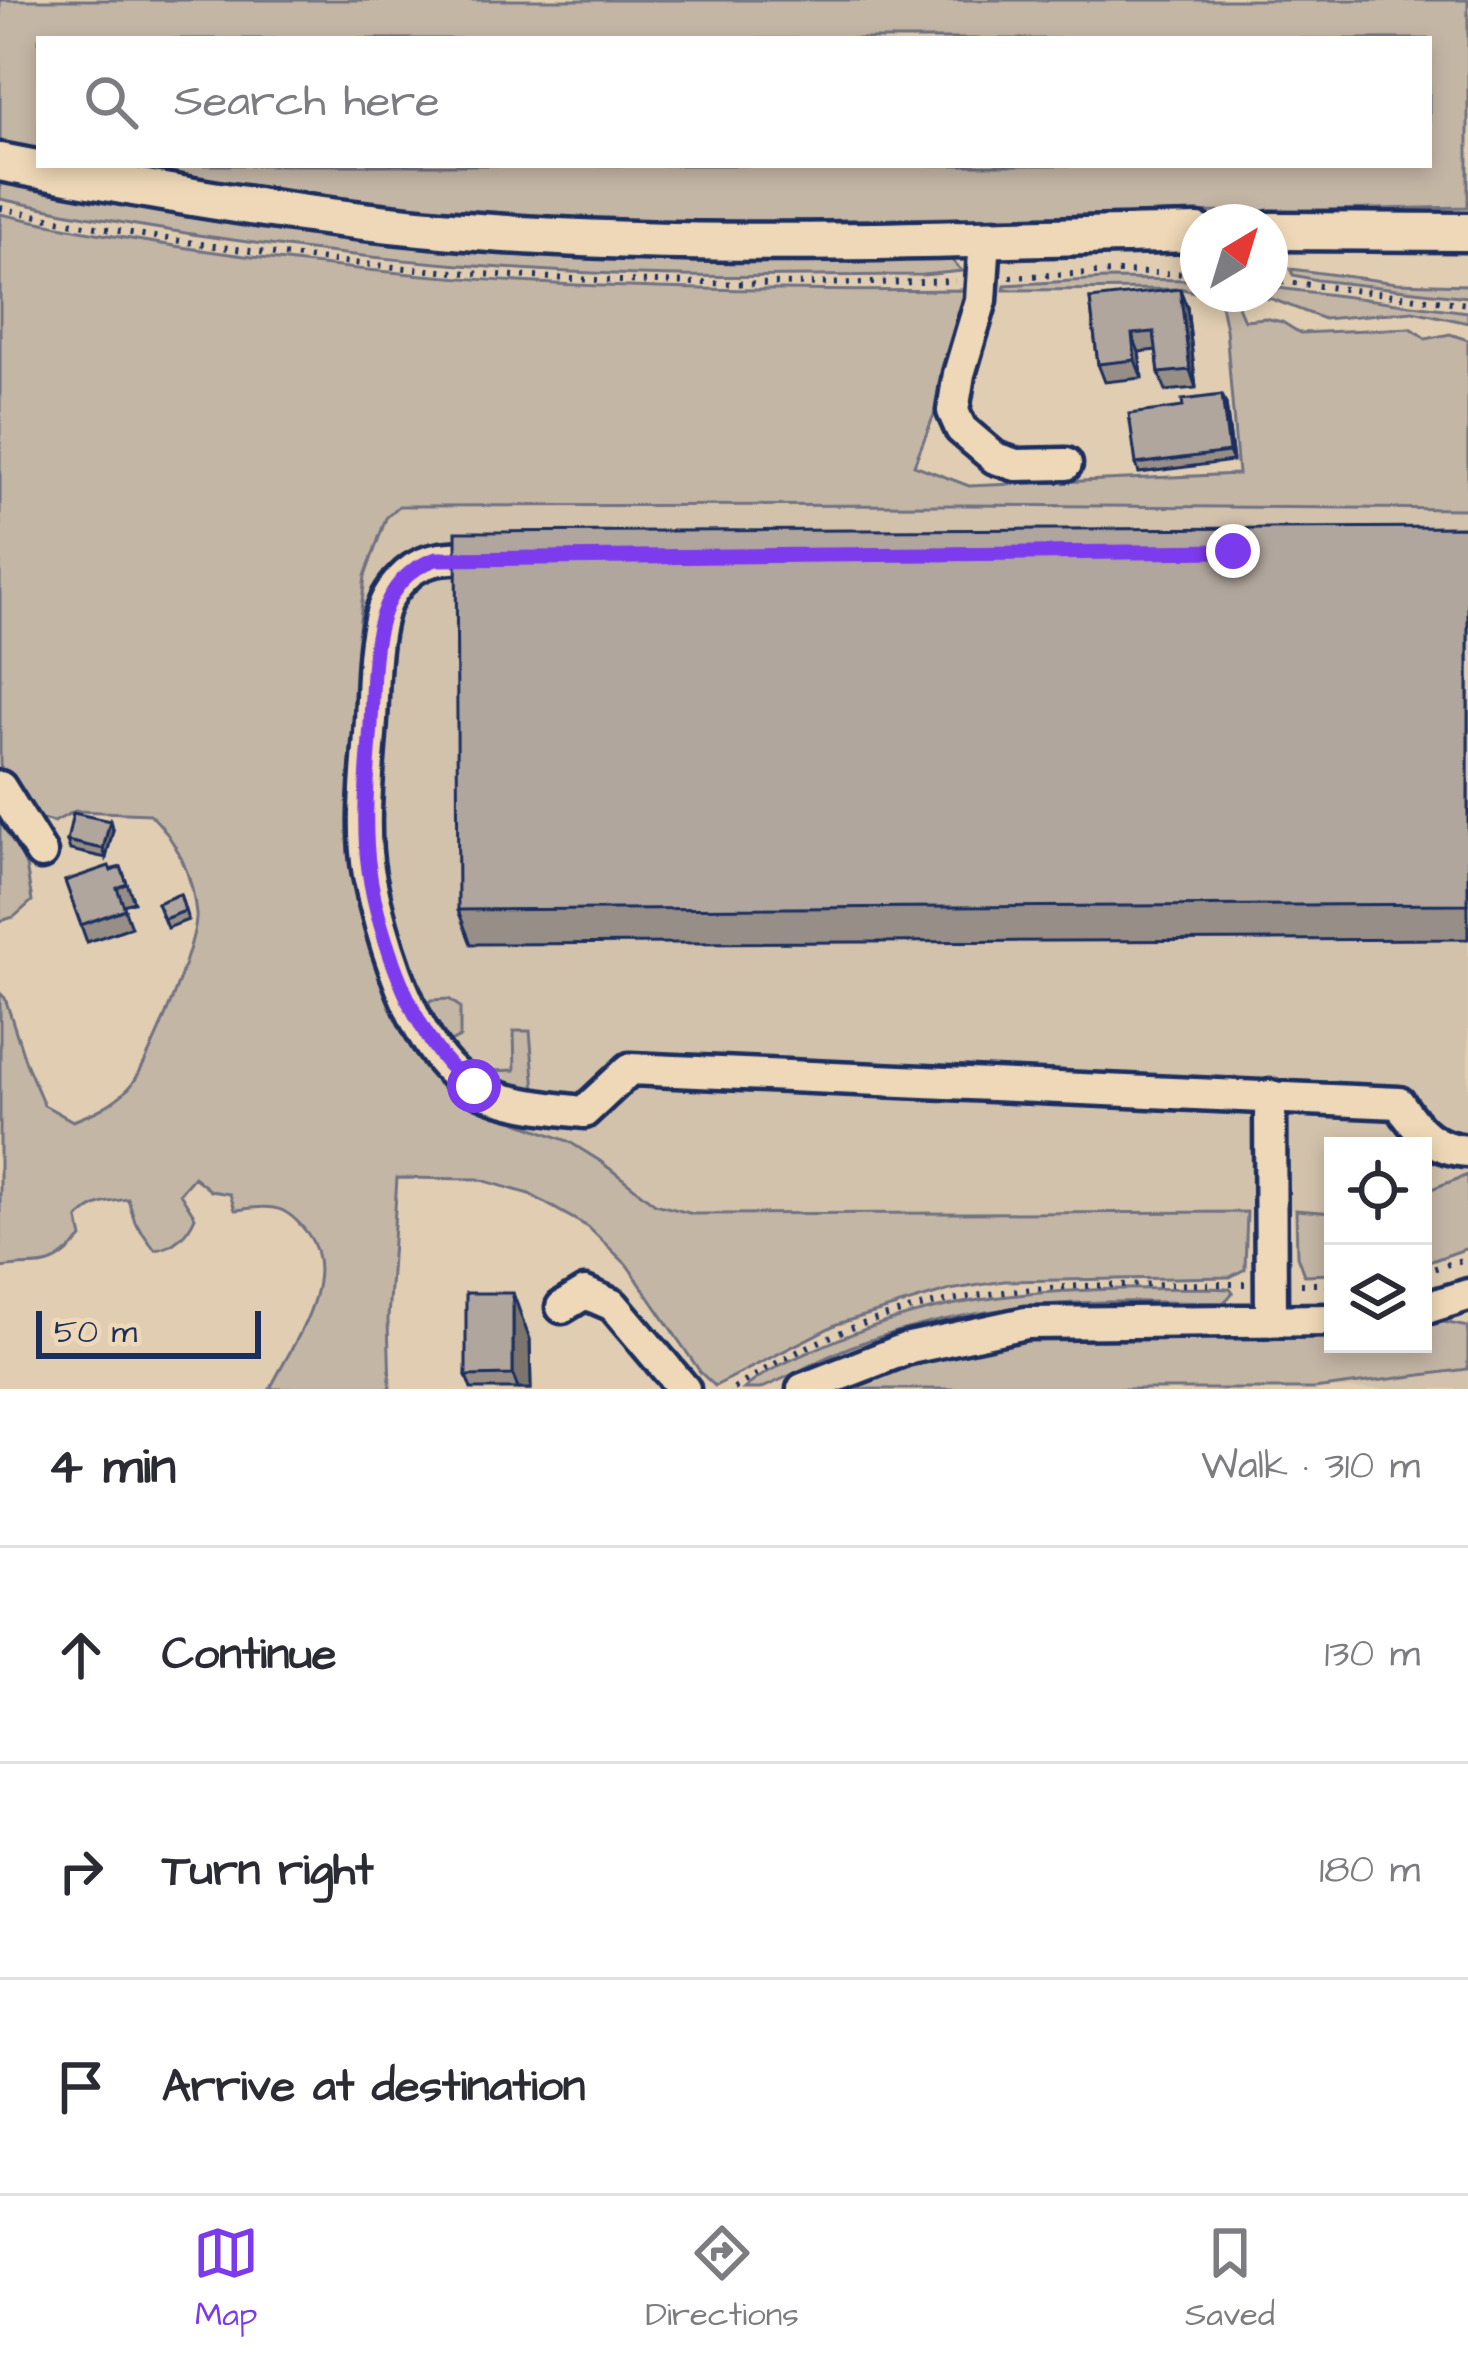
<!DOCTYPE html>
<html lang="en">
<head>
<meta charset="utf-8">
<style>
  :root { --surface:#fff; --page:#f2f2f3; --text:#2b2b33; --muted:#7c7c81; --line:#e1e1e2; --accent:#7c3aed }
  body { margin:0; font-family:"Architects Daughter",sans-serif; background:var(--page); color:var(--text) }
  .controls { position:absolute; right:36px; bottom:36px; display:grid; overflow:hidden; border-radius:0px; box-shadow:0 6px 18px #0003 }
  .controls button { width:108px; height:108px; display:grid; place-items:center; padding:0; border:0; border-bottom:3px solid var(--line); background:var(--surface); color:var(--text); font:60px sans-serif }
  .compass { position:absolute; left:1180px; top:204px; width:108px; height:108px; border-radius:50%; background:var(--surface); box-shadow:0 6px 18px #0003; rotate:38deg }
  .scale { position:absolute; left:36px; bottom:30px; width:225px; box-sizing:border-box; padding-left:12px; border:6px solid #1b2f5e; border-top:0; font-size:33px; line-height:42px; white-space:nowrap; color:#1b2f5e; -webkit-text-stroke:9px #eed8b7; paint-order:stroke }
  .stop { position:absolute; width:36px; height:36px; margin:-27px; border:9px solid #7c3aed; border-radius:50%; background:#fff }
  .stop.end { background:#7c3aed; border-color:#fff; box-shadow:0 3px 12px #0008 }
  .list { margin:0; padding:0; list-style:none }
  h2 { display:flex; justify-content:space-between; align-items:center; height:156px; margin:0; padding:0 48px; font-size:51px }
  h2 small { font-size:39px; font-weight:400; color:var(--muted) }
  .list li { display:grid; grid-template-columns:78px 1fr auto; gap:36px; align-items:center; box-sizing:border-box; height:216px; padding:0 48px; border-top:3px solid var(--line) }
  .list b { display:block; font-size:45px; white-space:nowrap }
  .list em { font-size:39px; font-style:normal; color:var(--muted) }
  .icon { flex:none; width:66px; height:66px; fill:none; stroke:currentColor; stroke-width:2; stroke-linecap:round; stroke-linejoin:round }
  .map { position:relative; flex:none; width:1468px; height:1389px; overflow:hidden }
  .search { position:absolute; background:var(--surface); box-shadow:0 6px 18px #0003; left:36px; right:36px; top:36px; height:132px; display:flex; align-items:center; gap:30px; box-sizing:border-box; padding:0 42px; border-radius:0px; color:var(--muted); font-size:45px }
  .sheet { height:804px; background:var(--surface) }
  nav { display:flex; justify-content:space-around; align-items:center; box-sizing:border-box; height:168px; border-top:3px solid var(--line); background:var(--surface); font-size:33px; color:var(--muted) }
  nav a { display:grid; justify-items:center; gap:6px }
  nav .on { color:var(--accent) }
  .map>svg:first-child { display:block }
  .built { fill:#d2c2ac }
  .green { fill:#c4b6a5; stroke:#707282; stroke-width:3 }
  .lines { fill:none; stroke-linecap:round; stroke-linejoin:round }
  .minor-casing { stroke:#1b2f5e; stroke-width:39 }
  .major-casing { stroke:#1b2f5e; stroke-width:45 }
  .path { stroke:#1b2f5e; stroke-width:6; stroke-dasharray:3 9; stroke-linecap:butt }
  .minor { stroke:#eed8b7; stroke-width:30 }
  .major { stroke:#eed8b7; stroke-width:36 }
  .wall { fill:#978f87; stroke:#1b2f5e; stroke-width:3 }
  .shaded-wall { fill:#7b746e; stroke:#1b2f5e; stroke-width:3 }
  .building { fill:#b0a69d; stroke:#1b2f5e; stroke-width:3 }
  .route { stroke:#7c3aed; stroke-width:15 }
</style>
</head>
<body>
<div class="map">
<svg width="1468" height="1389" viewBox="0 0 1468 1389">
  <rect width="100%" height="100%" fill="#e1ceb2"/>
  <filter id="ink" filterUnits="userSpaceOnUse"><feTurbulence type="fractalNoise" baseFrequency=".00833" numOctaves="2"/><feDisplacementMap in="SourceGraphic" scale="24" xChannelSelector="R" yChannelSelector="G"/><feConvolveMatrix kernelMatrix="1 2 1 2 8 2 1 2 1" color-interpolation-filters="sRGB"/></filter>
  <g filter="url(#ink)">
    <path class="built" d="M970,505L1468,509V1175L1423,1192V1146H1333V1213L1323,1214L1296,1210L693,1214L655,1204L600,1161L568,1141L480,1108L446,1087L417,1042L351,817L357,645L365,576L386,518L399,506Z
      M1468,1369V1389H1314L1388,1380Z"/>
    <path class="green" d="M0,0H1468V207L654,224L452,214L200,182L101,165H1429V39H39V153L0,142Z
      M0,182L153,210L346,236L947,255L962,271L923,275C820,275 717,279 614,274C407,266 202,242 0,199Z
      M0,214C321,283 637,294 964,290C976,324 928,427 914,465L969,486L1238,474L1226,329L1220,300L1201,294H1270V287L1468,312V323L1413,311L1324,319L1272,299L1243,296L1237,304L1244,320L1265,318L1282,322L1300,333L1411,328L1426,339L1450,334L1468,340V509L970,505L399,506L386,518L365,576L357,645L351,817L417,1042L446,1087L480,1108L568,1141L600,1161L655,1204L693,1214L1247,1212L1245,1269L1230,1277L1004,1281L950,1290L837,1324L715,1386L701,1373L627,1265L588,1227L529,1194L478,1179L397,1178L388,1319L390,1389H270C291,1346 341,1280 308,1234C284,1202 272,1206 235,1210L230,1194L211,1191L194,1177L180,1193L195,1217C188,1234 173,1248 155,1250L135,1222L128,1199C107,1202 92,1203 78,1219L82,1238C47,1275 45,1261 0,1268V993L5,998L26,1063L44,1105L73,1121C94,1113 112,1105 129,1088C147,1069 199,939 196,914C193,877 177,840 150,814L75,811L54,822L29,816L7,785L0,765Z
      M1291,269L1397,283L1468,285V297L1317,280L1293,275Z
      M1105,279L1198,280V293L1183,289L1004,290L1005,285Z
      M0,813L26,865L32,901L14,917L0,921Z
      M449,999L460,1007V1037L450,1042L442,1037L427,1005L431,1000Z
      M514,1031H530L535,1091C518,1088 495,1090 491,1071L515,1070Z
      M1468,1175V1248L1423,1264V1192Z
      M1296,1210L1333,1213V1274L1304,1275L1297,1256Z
      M1208,1288L1230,1289L1233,1293L1223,1303C1089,1300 990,1299 861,1343C826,1355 794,1375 760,1389H744C766,1369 798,1357 825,1345C958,1287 1067,1290 1208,1288Z
      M1438,1321L1468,1327V1369L1314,1389H840L926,1357L1022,1340L1333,1335V1344H1423V1324Z"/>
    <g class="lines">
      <defs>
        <path id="minor" d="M985,238L981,300L959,374L953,411L961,429L995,458L1016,465L1066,464
          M494,557C465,558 430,553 407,574C396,584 386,598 382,612C372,646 373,685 371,720C368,770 360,826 369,875C380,931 406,1018 442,1061C477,1104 534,1106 584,1112L630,1069L1399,1103C1417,1131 1433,1149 1468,1151
          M0,787L41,853
          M1270,1096L1271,1321
          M562,1307L585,1293L613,1305L684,1389
          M1423,1309L1468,1295
          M803,1389L905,1349L1026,1323L1333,1320"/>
        <path id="major" d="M0,162C158,193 317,220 478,232C717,250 959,239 1198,233
          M1270,231L1468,232"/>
      </defs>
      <use href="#minor" class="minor-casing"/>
      <use href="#major" class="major-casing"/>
      <path class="path" d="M0,208C314,275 634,291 955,281
        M1010,277L1116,272L1198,274
        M1270,280L1468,304
        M1423,1272L1468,1258
        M1301,1284H1333
        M734,1389C901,1278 1054,1285 1245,1284"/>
      <use href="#minor" class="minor"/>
      <use href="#major" class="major"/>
    </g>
    <path class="wall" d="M1090,299L1187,307L1196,388L1166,391L1159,373L1157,350L1139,352L1142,378L1105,382L1098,364Z
      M1222,395L1226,404L1233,461L1139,473L1136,464L1183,407Z
      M1468,527V939L471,944L458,910Z
      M113,830L106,858L70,850L67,841Z
      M121,867L134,902L123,905L131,927L87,942L65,881Z
      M180,894L188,920L167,928L157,903Z
      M530,1340L531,1389H471L466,1376Z"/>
    <path class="shaded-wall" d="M1180,289L1187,307L1196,388L1190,370Z
      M1132,334L1139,352L1142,378L1135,360Z
      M1222,395L1226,404L1233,461L1229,452Z
      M110,821L113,830L106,858L103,849Z
      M513,1293L530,1340L531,1389H518L513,1375Z"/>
    <path class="building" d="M1180,289L1190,370L1159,373L1154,332L1132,334L1135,360L1098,364L1090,299Z
      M1222,395L1229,452L1136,464L1129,414L1183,407L1182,400Z
      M1468,527V904L458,910L456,532Z
      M73,813L110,821L103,849L67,841Z
      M109,866L111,871L121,867L127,884L117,888L125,909L81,925L65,881Z
      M180,894L185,911L164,919L157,903Z
      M466,1293H513V1375L466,1376Z"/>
  </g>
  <g class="lines" filter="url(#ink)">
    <path class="route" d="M474,1086C419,1055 377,932 369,870C362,822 368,772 371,724C374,665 367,582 436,559L1233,551"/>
  </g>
</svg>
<div class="controls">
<button><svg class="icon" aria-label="locate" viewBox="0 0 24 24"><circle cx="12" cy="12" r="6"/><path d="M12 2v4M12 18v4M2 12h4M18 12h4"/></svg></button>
<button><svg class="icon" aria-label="layers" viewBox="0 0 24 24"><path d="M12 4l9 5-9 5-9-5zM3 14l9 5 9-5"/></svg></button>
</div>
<svg class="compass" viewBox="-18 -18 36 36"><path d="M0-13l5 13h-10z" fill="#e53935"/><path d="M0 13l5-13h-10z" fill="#7c7c81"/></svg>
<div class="scale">50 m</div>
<div class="stop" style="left:474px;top:1086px"></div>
<div class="stop end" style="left:1233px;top:551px"></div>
<div class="search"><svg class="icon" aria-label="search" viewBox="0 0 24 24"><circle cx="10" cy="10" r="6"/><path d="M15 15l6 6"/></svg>Search here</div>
</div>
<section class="sheet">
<h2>4 min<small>Walk · 310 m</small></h2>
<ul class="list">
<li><svg class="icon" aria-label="ahead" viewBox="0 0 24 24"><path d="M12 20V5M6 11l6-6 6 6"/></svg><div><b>Continue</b></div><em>130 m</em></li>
<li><svg class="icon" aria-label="right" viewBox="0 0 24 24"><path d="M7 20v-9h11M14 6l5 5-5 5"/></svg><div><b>Turn right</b></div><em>180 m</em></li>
<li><svg class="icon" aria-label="arrive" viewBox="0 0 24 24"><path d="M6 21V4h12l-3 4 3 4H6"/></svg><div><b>Arrive at destination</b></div></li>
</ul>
</section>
<nav>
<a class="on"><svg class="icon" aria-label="map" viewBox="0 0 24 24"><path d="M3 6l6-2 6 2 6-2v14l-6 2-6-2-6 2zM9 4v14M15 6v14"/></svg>Map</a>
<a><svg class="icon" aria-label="directions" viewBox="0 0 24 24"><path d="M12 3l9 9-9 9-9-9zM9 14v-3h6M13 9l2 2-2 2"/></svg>Directions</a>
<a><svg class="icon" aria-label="saved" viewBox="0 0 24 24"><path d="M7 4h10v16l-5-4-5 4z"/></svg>Saved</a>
</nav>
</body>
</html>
